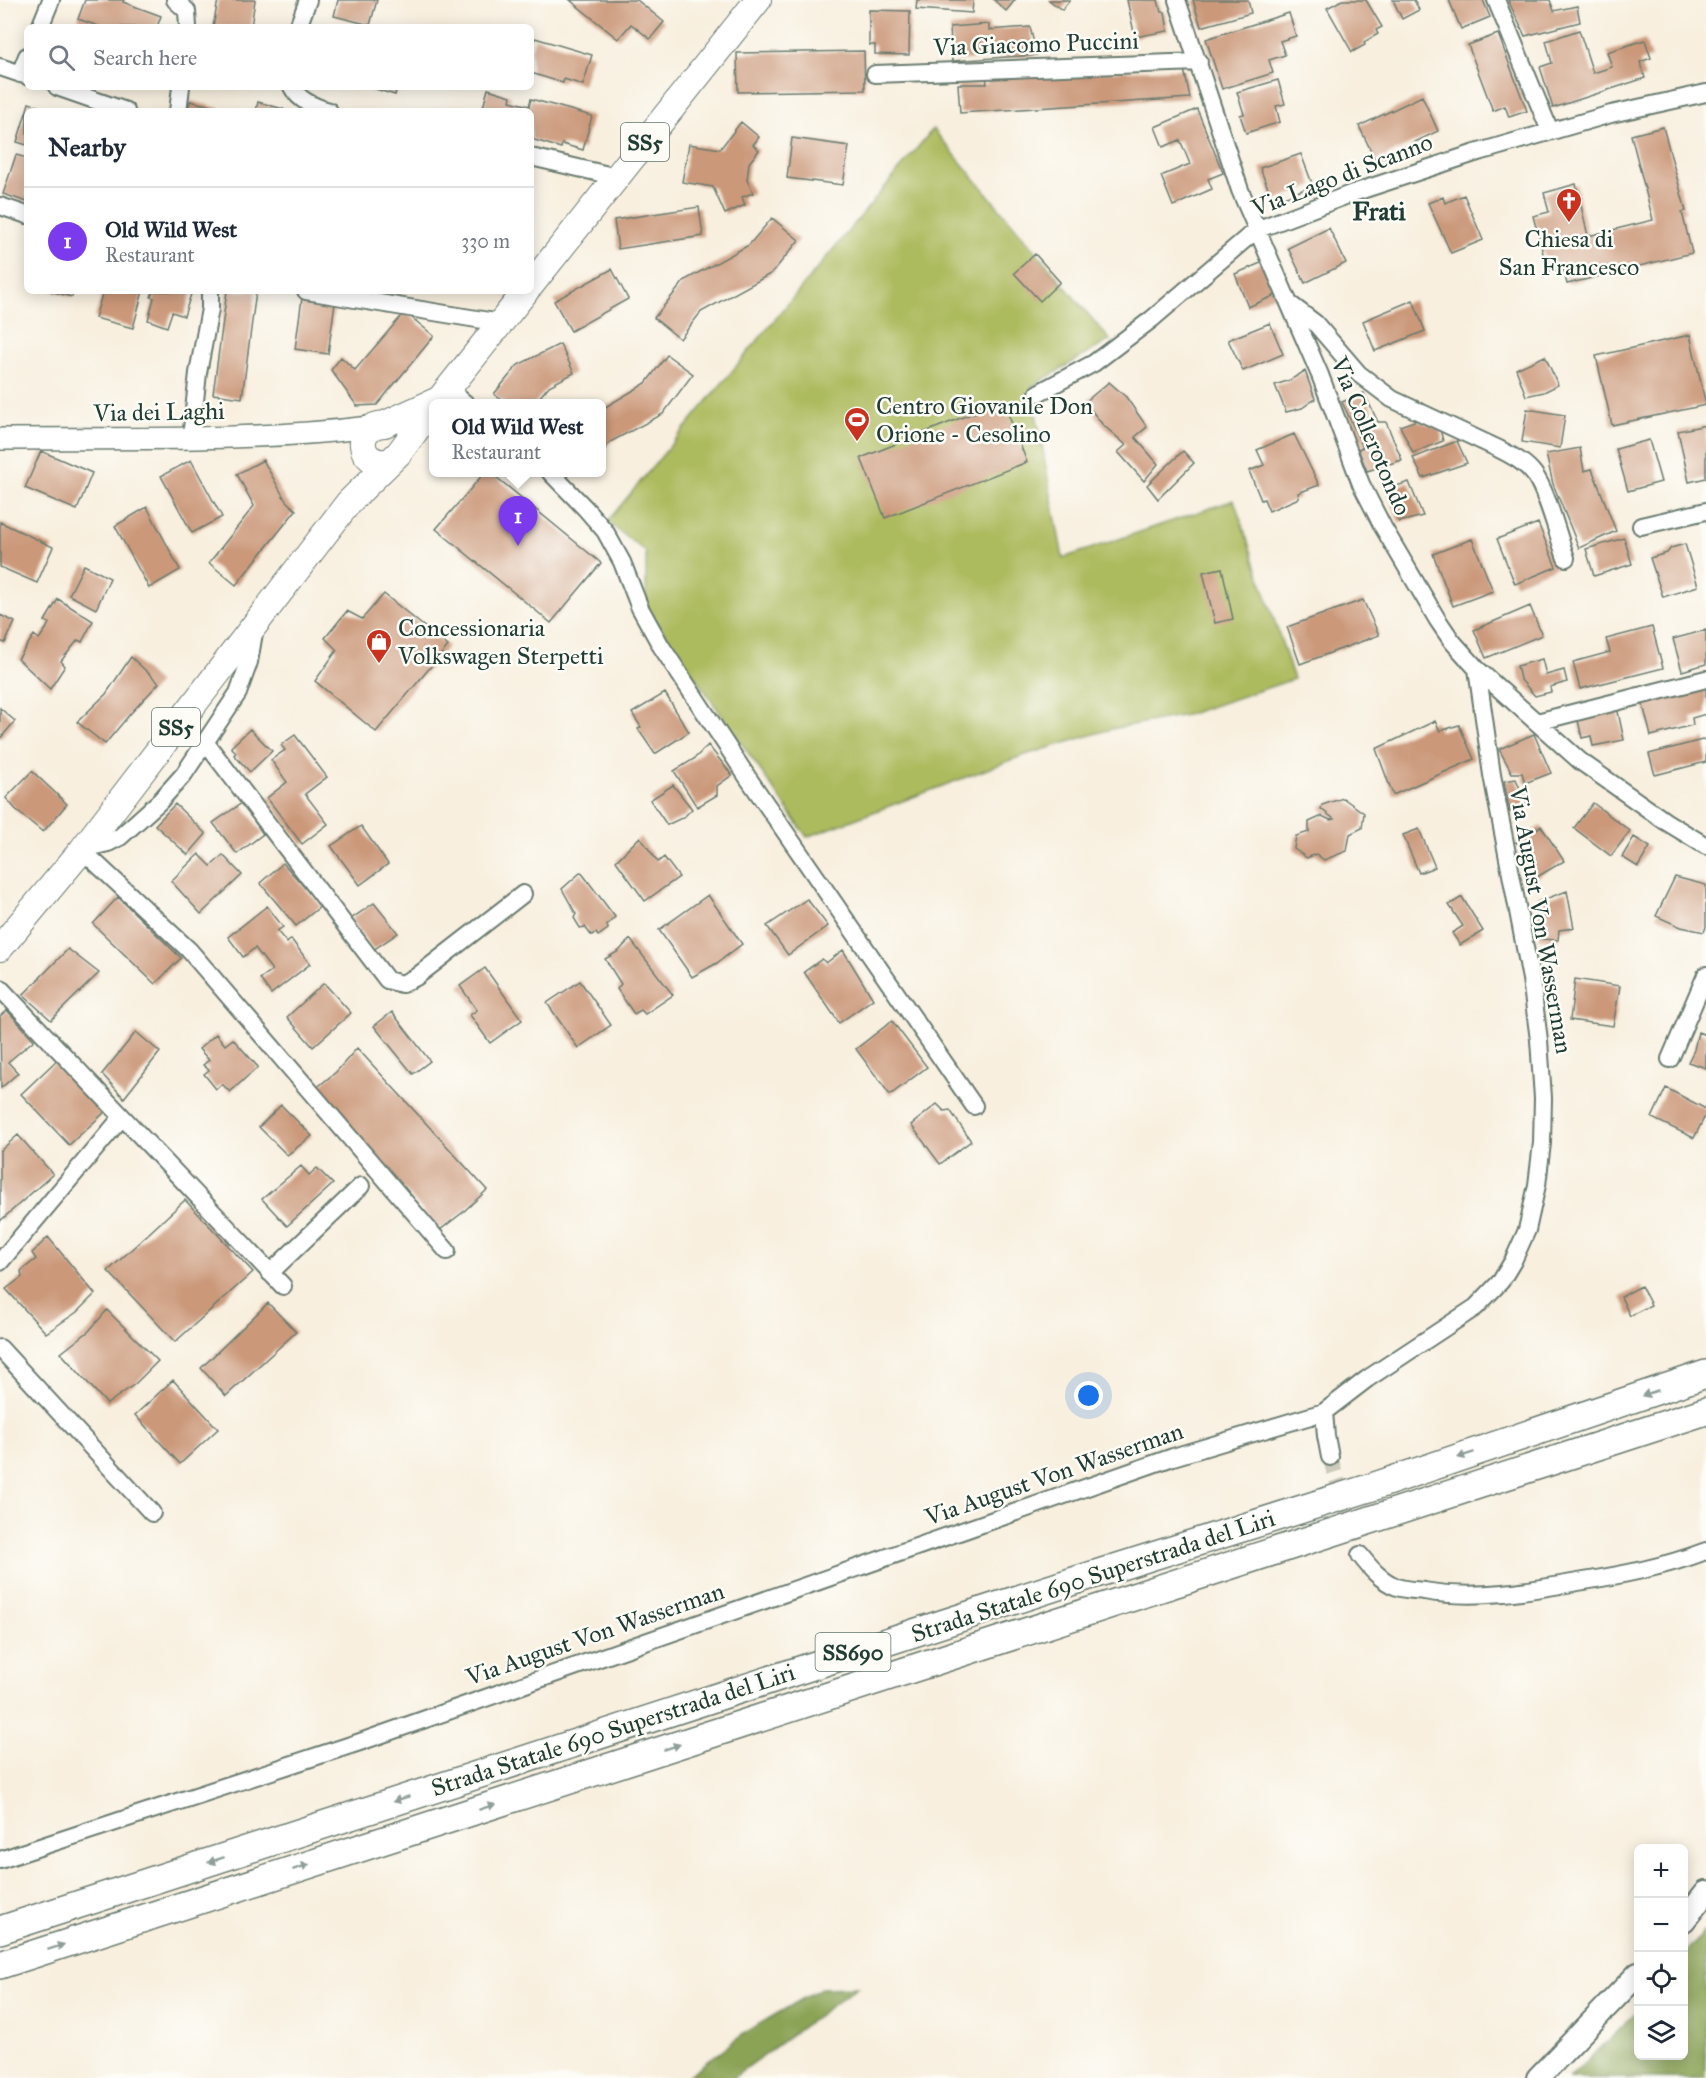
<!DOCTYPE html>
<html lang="en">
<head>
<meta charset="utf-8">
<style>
  :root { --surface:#fff; --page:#f6f6f7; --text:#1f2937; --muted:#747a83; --line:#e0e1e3; --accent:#7c3aed }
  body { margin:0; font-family:"IM FELL Great Primer",serif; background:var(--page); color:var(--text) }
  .controls { position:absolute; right:18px; bottom:18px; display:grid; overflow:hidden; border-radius:9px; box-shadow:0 3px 15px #0003 }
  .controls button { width:54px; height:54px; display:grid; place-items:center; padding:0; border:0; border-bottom:2px solid var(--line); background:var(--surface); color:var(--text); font:30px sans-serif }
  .you { position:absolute; left:1089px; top:1396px; width:21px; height:21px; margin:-15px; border:4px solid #fff; border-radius:50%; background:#1a73e8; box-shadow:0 0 0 9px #1a73e833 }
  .badge { display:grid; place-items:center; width:39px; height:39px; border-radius:50%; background:var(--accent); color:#fff; font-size:20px; font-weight:700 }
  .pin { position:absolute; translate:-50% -50px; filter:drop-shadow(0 2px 3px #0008) }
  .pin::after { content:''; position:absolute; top:32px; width:21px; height:18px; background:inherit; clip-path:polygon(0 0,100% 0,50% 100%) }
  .popup { position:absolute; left:429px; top:399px; width:177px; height:78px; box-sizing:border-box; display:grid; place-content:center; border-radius:9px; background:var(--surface); filter:drop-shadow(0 2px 4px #0005); font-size:20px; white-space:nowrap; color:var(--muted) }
  .popup b { font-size:22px; color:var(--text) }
  .popup::after { content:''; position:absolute; left:50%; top:100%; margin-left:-12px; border:12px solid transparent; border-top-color:var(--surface) }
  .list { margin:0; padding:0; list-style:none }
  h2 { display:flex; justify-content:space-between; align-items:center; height:78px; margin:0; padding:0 24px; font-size:26px }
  h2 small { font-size:20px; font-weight:400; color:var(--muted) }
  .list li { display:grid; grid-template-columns:39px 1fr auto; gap:18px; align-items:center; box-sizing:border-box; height:108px; padding:0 24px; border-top:2px solid var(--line) }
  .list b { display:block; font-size:22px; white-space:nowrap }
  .list p { margin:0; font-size:20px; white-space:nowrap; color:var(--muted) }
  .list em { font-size:20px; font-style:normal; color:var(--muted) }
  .icon { flex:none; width:33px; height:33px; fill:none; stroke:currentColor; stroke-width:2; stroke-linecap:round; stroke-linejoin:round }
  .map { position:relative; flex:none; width:1706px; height:2078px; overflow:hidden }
  .search { position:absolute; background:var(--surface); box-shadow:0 3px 15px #0003; left:24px; top:24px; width:510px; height:66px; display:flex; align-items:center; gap:15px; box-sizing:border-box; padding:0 21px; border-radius:9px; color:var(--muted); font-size:22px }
  .panel { position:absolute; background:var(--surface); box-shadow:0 3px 15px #0003; left:24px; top:108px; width:510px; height:186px; border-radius:9px }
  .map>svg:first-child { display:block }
  .green { fill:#adbb5e; stroke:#667c49; stroke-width:1.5 }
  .forest { fill:#8aa355; stroke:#547044; stroke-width:1.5 }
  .building { fill:#cb9879 }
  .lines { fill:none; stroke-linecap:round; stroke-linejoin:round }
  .minor-tunnel { stroke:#cdcbbc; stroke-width:16; stroke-dasharray:16 8; stroke-linecap:butt }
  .minor-casing { stroke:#6b7b70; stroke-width:20 }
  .tertiary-casing { stroke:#6b7b70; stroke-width:24 }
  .secondary-casing { stroke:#6b7b70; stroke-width:26 }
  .primary-casing { stroke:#6b7b70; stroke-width:28 }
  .trunk-casing { stroke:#6b7b70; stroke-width:30 }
  .minor { stroke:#fff; stroke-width:16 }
  .tertiary { stroke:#fff; stroke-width:21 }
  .secondary { stroke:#fff; stroke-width:22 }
  .primary { stroke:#fff; stroke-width:26 }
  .trunk { stroke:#fff; stroke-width:27 }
  .oneway { fill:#8f9e9a }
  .labels { text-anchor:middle; stroke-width:5; stroke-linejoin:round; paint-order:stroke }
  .shield { fill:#fdfcf7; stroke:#62766e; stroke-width:1.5 }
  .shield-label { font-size:22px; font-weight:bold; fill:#1f3d34 }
  .street-label { font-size:24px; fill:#1f3d34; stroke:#fdfcf7 }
  .poi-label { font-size:24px; fill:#1f3d34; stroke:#fdfcf7; text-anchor:start }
  .neighbourhood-label { font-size:26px; font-weight:bold; fill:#1f3d34; stroke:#fdfcf7 }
</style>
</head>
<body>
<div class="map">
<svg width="1706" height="2078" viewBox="0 0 1706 2078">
  <rect width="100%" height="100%" fill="#fdfcf7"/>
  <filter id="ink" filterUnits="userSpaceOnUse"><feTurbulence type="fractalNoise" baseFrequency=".0167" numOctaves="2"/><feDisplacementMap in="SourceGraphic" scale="12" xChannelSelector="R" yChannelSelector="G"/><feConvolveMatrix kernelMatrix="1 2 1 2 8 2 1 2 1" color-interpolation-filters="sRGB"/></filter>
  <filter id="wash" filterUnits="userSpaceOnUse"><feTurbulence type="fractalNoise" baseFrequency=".008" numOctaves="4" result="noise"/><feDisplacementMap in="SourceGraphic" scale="24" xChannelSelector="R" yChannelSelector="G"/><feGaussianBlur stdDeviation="1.35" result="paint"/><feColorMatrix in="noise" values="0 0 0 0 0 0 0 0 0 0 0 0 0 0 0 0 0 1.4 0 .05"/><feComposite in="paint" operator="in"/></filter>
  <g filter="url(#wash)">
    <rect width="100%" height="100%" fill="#f8efde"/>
    <path class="green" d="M933,129L1110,340L1031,387L1063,558L1234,500L1294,679L1186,715L1111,729L1022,756L807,837L646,607V552L607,522Z"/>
    <path class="forest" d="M1706,1929V2078H1569L1638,2012V2056H1684V1957Z
      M857,1987L733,2078H685L749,2030L821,1988Z"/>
    <g id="blocks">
      <path class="building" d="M85,0H124L123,2L161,16L157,27H101L78,19Z
        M218,0H255L251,27H213Z
        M338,0H377L370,25L334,16Z
        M570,0H637L664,22L650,39L631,24L618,39Z
        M917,0H973L972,13L916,9Z
        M994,0H1015L1006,11Z
        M1049,0H1070L1062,10Z
        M1127,0H1158L1161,12H1165L1168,31L1135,37Z
        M1193,0H1248L1251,13L1201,27Z
        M1342,0H1366L1382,27L1376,30L1378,34L1364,42L1365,45L1352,52L1327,8Z
        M1393,0H1414L1419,10L1402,19Z
        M1449,0H1483L1490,17L1461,29Z
        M1508,0H1550L1554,11L1577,6L1580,22L1525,36Z
        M869,10L910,11L909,55L875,54V45H869Z
        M1289,13L1296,36L1280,41L1285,55L1269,60L1273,73L1222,89L1206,39Z
        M989,24V30L1030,27L1037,55L952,61L950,27Z
        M1579,30L1593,73L1612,67L1607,52L1645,40L1651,58L1640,62L1645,78L1553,108L1540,67L1552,63L1546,41Z
        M1498,34L1527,111L1509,117L1505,106L1493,111L1468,45Z
        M535,38L592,55L583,85L564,79L563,83L531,73V49Z
        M864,51L865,90L738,92L737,53Z
        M1184,69L1190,98L960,113L958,84H987L986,75Z
        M1278,80L1285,104L1276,106L1280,122L1246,133L1240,115L1244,114L1237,92Z
        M369,87H397L395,95Z
        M488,89L511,96L510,101L529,106L531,99L592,116L583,150L562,144L561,148L531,139V111H482Z
        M1422,96L1438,131L1376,161L1359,126Z
        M190,101L219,108L218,111H188Z
        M258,102L283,109L286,111H256Z
        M29,103L53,111H27V145L17,142Z
        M1197,109L1223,173L1208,179L1212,189L1173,206L1161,176L1190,164L1180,140L1163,147L1155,127Z
        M741,122L759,137L753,145L759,150L749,163L747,180L753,193L742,197L745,205L725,214L713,187L682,182L689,144L720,149Z
        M1663,127L1686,211L1682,212L1692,253L1567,284L1563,268L1548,272L1533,216L1549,212L1544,193L1576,184L1588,236L1653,220L1631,135Z
        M792,138L849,146L843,185L787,178Z
        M1301,154L1313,186L1273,201L1260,168Z
        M16,155L27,158V202L3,194Z
        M1464,195L1483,240L1451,253L1428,203L1443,197L1445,203Z
        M699,207L703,236L618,249L614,220Z
        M772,218L799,240L772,273L701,312L680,339L654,318L685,280L749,245Z
        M1329,228L1346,263L1305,283L1288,248Z
        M1035,254L1060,282L1040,301L1014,273Z
        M1263,262L1276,295L1248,307L1235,274Z
        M612,269L628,299L571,331L554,301Z
        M50,291H73L72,297Z
        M103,291H143L133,328L95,318Z
        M153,291H192L184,316L172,312L167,327L148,320L154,298L151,297Z
        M227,291H256L242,398L213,394Z
        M302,298L335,303L328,354L295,349Z
        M1413,300L1425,331L1375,351L1363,321Z
        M405,312L434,336L377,405L357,406L331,370L341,357L355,370Z
        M1270,323L1283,354L1243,371L1228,340Z
        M1690,335L1706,405L1612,425L1596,356Z
        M560,344L574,373L549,386L534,404H506L494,394L518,365Z
        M667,355L693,374L663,414L610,442L602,452V409L646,383Z
        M1545,356L1558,385L1544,392L1526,396L1516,369Z
        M1305,371L1315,399L1302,408L1286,412L1275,385L1290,380Z
        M1109,382L1126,397L1147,427L1135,437L1158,464L1144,481L1118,452L1126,445L1102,424L1085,402Z
        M1364,393L1378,422H1386L1402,460L1367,471L1358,449L1363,447L1342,402Z
        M1003,401L1027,462L885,518L861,458Z
        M1527,409L1565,415L1560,448L1522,442Z
        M1417,420L1440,429L1443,441L1413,453L1400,426Z
        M1706,425V478L1689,482L1678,431Z
        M1294,434L1319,485L1298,493L1299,498L1269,511L1264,499L1261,500L1249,471L1264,465L1257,450Z
        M1649,440L1661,482L1628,491L1616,449Z
        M1457,441L1467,463L1423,478L1413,458Z
        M1580,448L1584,471L1592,469L1616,531L1579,548L1553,484L1546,454Z
        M41,451L92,473L77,510L25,488Z
        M1183,451L1194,463L1158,499L1147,485Z
        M191,460L222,517L192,533L161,476Z
        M263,460L286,501L296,510L236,585L209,563L254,506L237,474Z
        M485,472H490L601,563L551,623L436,529Z
        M1409,482L1423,516L1399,522L1387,489Z
        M147,507L180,570L149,588L115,526Z
        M0,522L53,547L37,583L0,567Z
        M1538,523L1556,567L1515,584L1497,539Z
        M1624,538L1632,564L1594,576L1586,549Z
        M1472,539L1493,591L1453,606L1433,554Z
        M1685,544L1698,586L1663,597L1650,558L1667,553L1671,548Z
        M84,565L110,578L96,609L69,595Z
        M1222,568L1233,619L1215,623L1203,572Z
        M384,594L448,646L376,732L315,681L337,650L325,638L347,611L362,619Z
        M58,599L93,621L82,642L78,640L61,661L65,666L50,689L18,659L34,635L39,639L46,629L49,623L45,621Z
        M1363,600L1379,635L1300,664L1287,627Z
        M1530,606L1542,635L1486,658L1474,630Z
        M0,615L15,622L5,643L0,641Z
        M1652,627L1663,668L1580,689L1573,662L1610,652L1606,639Z
        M1706,630V664L1682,671L1673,639Z
        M131,657L159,683L131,713L105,744L77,722L106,694Z
        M1542,659L1546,675L1564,670L1567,682L1550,687L1551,692L1535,696L1520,679L1517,666Z
        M1706,684V714L1692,718L1693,725L1651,736L1642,701Z
        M665,693L689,732L655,754L638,729L641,727L632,713Z
        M1617,707L1624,740L1593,746L1591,736L1582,738L1577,716Z
        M0,708L15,721L0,739Z
        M1435,721L1440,731L1459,725L1474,759L1393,795L1376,749Z
        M250,729L272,751L250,772L234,755L236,752L231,747Z
        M1534,734L1551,773L1525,783L1522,773H1512L1499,749Z
        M295,735L327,777L305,794L328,824L302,844L267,798L287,782L271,760L285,750L281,745Z
        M1706,739V762L1655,775L1649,754Z
        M708,745L732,775L717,786V795L697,807L674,771L694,759Z
        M32,771L67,804L43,832L18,812L6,798Z
        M1516,779L1527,805L1510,812L1504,781Z
        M673,785L692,809L684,817L667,825L650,800Z
        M1343,798L1364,813L1362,828L1350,834L1347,851L1324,860L1316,854L1307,858L1294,849L1296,836L1309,832V822L1322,816L1330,820L1334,819L1321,809L1322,805Z
        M242,803L263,834L237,854L213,823Z
        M1593,803L1630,831L1611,856L1574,828Z
        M175,804L206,834L188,855L155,825Z
        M361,826L388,864L360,885L331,846Z
        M1541,826L1564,861L1532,880L1517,854L1523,850L1516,842Z
        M1419,829L1435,867L1419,873L1403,835Z
        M640,837L658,862L664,857L679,877L645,901L616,861Z
        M1634,837L1650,847L1638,867L1622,857Z
        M199,854L211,866L223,855L242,875L201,914L171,881Z
        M283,863L321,906L296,926L260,883Z
        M581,872L615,917L607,925L608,929L598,936L596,933L591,935L585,927L580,928L574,918L576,914L562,889Z
        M1675,877L1706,885V927L1704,932L1681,927L1656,916Z
        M1567,891L1574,928L1559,930L1558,940L1540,939L1537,902Z
        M708,895L742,944L717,963L692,977L659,930Z
        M118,897L181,958L155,984L93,924Z
        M1462,897L1483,931L1460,945L1452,933L1463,926L1449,905Z
        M807,899L828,926L788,955L767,926Z
        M374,903L398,933L373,950L351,919Z
        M267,906L283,927L277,931L287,943L291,939L310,964L271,994L260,979L272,970L255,948L243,957L228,937Z
        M630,939L673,995L645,1014L641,1010L634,1014L617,989L621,984L605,959L619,951Z
        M68,949L99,973L51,1020L23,995Z
        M843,950L873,999L839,1023L804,972L822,959L826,963Z
        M485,968L522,1020L490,1043L470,1015L477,1010L460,986Z
        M1575,979L1620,986L1613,1026L1570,1020Z
        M580,981L611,1025L578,1048L547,1003Z
        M324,983L351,1013L313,1047L287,1017Z
        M7,1010L34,1040L8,1062L18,1073L1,1088L0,1016Z
        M392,1012L430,1061L413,1074L374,1026Z
        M892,1021L927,1067L890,1095L856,1049Z
        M136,1032L160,1052L124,1098L102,1074Z
        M1698,1032L1706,1035V1068L1688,1062L1694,1050Z
        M216,1034L225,1045L233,1039L258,1067L230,1092L222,1084L216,1089L204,1074L209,1070L203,1065L209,1060L199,1049Z
        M357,1048L487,1190L462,1213L440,1230L315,1089L336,1072Z
        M58,1059L106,1111L69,1145L21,1094Z
        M1666,1088L1706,1109V1114L1694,1138L1652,1118Z
        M937,1104L944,1111L950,1110L971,1141L940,1164L911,1125Z
        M281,1105L312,1136L287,1155L259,1127Z
        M18,1135L53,1174L0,1221V1151Z
        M301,1166L309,1175L317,1168L333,1184L287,1226L262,1199Z
        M185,1200L253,1272L175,1342L108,1271Z
        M48,1237L95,1294L77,1312L46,1333L6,1289L22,1277L21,1271L36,1259L32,1253Z
        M1641,1286L1651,1305L1630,1316L1621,1297Z
        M268,1303L296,1332L226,1396L201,1368Z
        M107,1310L158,1361L135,1384L107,1404L61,1353L89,1331Z
        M173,1380L218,1429L180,1464L135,1415Z"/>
    </g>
  </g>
  <g filter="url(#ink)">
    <use href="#blocks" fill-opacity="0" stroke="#6b7b70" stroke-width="1.5"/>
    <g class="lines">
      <path class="minor-tunnel" d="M1330,1457L1360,1555"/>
      <defs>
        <path id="minor" d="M175,0L187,11L188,27
          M1177,0L1240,190L1320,375L1361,484L1383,527L1437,619L1452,641L1477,669L1580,761L1665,821L1706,846
          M1496,0L1550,131
          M40,27L51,0
          M298,27L308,0
          M0,67L27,76
          M20,74L27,56
          M875,74L1199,62
          M57,87L126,111
          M292,87C299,101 315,107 329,111
          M178,111L181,87
          M531,157L617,177
          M0,206L27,215
          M306,291L501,323
          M1290,304L1315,323L1359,374L1392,399L1499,449C1512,456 1525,462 1534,474C1547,491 1558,536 1566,558
          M448,389L466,404
          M1038,393L1094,363L1152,319L1256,230L1353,193L1472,154L1611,114L1706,93
          M191,438L198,373L210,309V291
          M550,472L585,508L605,531L622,562L640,608L661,646L748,778L974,1106
          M1641,526L1706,511
          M1537,722L1706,679
          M206,743L387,980L402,984L416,977L523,894
          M83,849L108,843L120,837L160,801L184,774L238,693L249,662L255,627
          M82,850L189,950L447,1251
          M0,988L283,1286
          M1670,1059L1706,975
          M0,1262L122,1117
          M270,1273L361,1186
          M0,1348L152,1513
          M1324,1412L1326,1436L1330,1457
          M1360,1555C1370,1568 1381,1581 1397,1587C1405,1590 1416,1590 1424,1591C1475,1600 1527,1591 1578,1582C1622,1575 1664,1567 1706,1551
          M0,1860L360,1742L1173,1457L1324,1412L1367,1379L1476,1307L1501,1281L1513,1261L1527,1230L1537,1185L1542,1143L1543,1098L1539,1040L1531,979L1492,775L1477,669"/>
        <path id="tertiary" d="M0,439C123,438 248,442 370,427"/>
        <path id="secondary" d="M1684,1920L1706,1892
          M1538,2078L1638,1974"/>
        <path id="primary" d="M531,285L758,0
          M436,404L526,291
          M388,462C357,466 353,425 385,424L438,400
          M0,948L82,850L349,502L399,453L434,406"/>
        <path id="trunk" d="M0,1930L1083,1578L1372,1487L1706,1374
          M0,1965L1706,1411"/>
      </defs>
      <use href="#minor" class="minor-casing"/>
      <use href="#tertiary" class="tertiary-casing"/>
      <use href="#secondary" class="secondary-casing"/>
      <use href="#primary" class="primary-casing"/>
      <use href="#trunk" class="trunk-casing"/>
      <use href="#minor" class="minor"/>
      <use href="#tertiary" class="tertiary"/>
      <use href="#secondary" class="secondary"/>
      <use href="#primary" class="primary"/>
      <use href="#trunk" class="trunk"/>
    </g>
    <defs><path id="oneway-solid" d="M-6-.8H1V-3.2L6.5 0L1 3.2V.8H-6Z" transform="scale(1.5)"/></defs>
    <g class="oneway">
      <use href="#oneway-solid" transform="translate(1650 1393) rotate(161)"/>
      <use href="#oneway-solid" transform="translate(1466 1455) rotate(161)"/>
      <use href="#oneway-solid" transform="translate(672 1747) rotate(-18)"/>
      <use href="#oneway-solid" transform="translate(401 1799) rotate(162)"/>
      <use href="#oneway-solid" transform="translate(487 1807) rotate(-18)"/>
      <use href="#oneway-solid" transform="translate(216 1860) rotate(162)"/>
      <use href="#oneway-solid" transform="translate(301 1867) rotate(-18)"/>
      <use href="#oneway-solid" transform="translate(56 1947) rotate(-18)"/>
    </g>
  </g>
  <defs>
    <symbol id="church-pin" viewBox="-11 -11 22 30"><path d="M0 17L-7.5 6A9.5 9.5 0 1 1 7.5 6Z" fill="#c8321e" stroke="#fdfcf7"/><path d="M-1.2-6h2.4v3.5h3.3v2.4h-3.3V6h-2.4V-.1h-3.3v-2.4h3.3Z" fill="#fff"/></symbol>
    <symbol id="stadium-pin" viewBox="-11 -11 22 30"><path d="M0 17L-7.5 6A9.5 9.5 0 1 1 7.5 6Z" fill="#c8321e" stroke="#fdfcf7"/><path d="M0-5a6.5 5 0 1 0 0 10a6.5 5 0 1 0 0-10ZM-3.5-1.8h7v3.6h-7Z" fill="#fff"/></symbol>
    <symbol id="shop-pin" viewBox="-11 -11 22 30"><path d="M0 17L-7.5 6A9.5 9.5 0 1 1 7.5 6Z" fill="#c8321e" stroke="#fdfcf7"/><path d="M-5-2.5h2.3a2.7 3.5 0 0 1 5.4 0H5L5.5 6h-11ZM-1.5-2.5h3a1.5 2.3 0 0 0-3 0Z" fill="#fff"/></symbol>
  </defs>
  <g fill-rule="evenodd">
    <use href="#church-pin" x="1554" y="186" width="30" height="40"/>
    <use href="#stadium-pin" x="842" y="405" width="30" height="40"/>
    <use href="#shop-pin" x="364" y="627" width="30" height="40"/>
  </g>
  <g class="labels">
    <g class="shield">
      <rect x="621" y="123" width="48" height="38" rx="4.5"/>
      <rect x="152" y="708" width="48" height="38" rx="4.5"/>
      <rect x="815.5" y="1633" width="75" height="38" rx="4.5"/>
    </g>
    <g class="shield-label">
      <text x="645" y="150">SS5</text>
      <text x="176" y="735">SS5</text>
      <text x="853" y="1660">SS690</text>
    </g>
    <g class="street-label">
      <text transform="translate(1036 44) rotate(-2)" y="8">Via Giacomo Puccini</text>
      <text transform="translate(1342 175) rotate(-21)" y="8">Via Lago di Scanno</text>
      <text transform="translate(159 412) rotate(-1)" y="8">Via dei Laghi</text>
      <text transform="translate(1371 436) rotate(67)" y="8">Via Collerotondo</text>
      <text transform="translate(1541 920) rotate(80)" y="8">Via August Von Wasserman</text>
      <text transform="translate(1054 1474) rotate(-19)" y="8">Via August Von Wasserman</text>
      <text transform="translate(1093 1576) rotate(-18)" y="8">Strada Statale 690 Superstrada del Liri</text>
      <text transform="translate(595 1634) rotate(-19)" y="8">Via August Von Wasserman</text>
      <text transform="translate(613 1730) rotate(-18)" y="8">Strada Statale 690 Superstrada del Liri</text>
    </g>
    <g class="poi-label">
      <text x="1569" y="247" text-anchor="middle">Chiesa di<tspan x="1569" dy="28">San Francesco</tspan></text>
      <text x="876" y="414">Centro Giovanile Don<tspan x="876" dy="28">Orione - Cesolino</tspan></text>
      <text x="398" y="636">Concessionaria<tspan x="398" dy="28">Volkswagen Sterpetti</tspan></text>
    </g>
    <g class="neighbourhood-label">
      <text x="1379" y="220">Frati</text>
    </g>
  </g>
</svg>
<div class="controls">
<button>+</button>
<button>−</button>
<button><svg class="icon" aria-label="locate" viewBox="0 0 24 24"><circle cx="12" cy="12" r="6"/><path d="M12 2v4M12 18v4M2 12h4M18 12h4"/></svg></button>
<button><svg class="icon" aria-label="layers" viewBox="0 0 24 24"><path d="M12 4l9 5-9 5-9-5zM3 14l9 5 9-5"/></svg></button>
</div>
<div class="you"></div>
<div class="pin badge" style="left:518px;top:546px">1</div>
<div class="popup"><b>Old Wild West</b>Restaurant</div>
<div class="search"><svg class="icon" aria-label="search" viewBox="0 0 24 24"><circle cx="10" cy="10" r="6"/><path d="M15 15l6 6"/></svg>Search here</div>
<section class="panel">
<h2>Nearby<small></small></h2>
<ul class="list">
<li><span class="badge">1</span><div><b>Old Wild West</b><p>Restaurant</p></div><em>330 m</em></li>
</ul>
</section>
</div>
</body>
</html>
